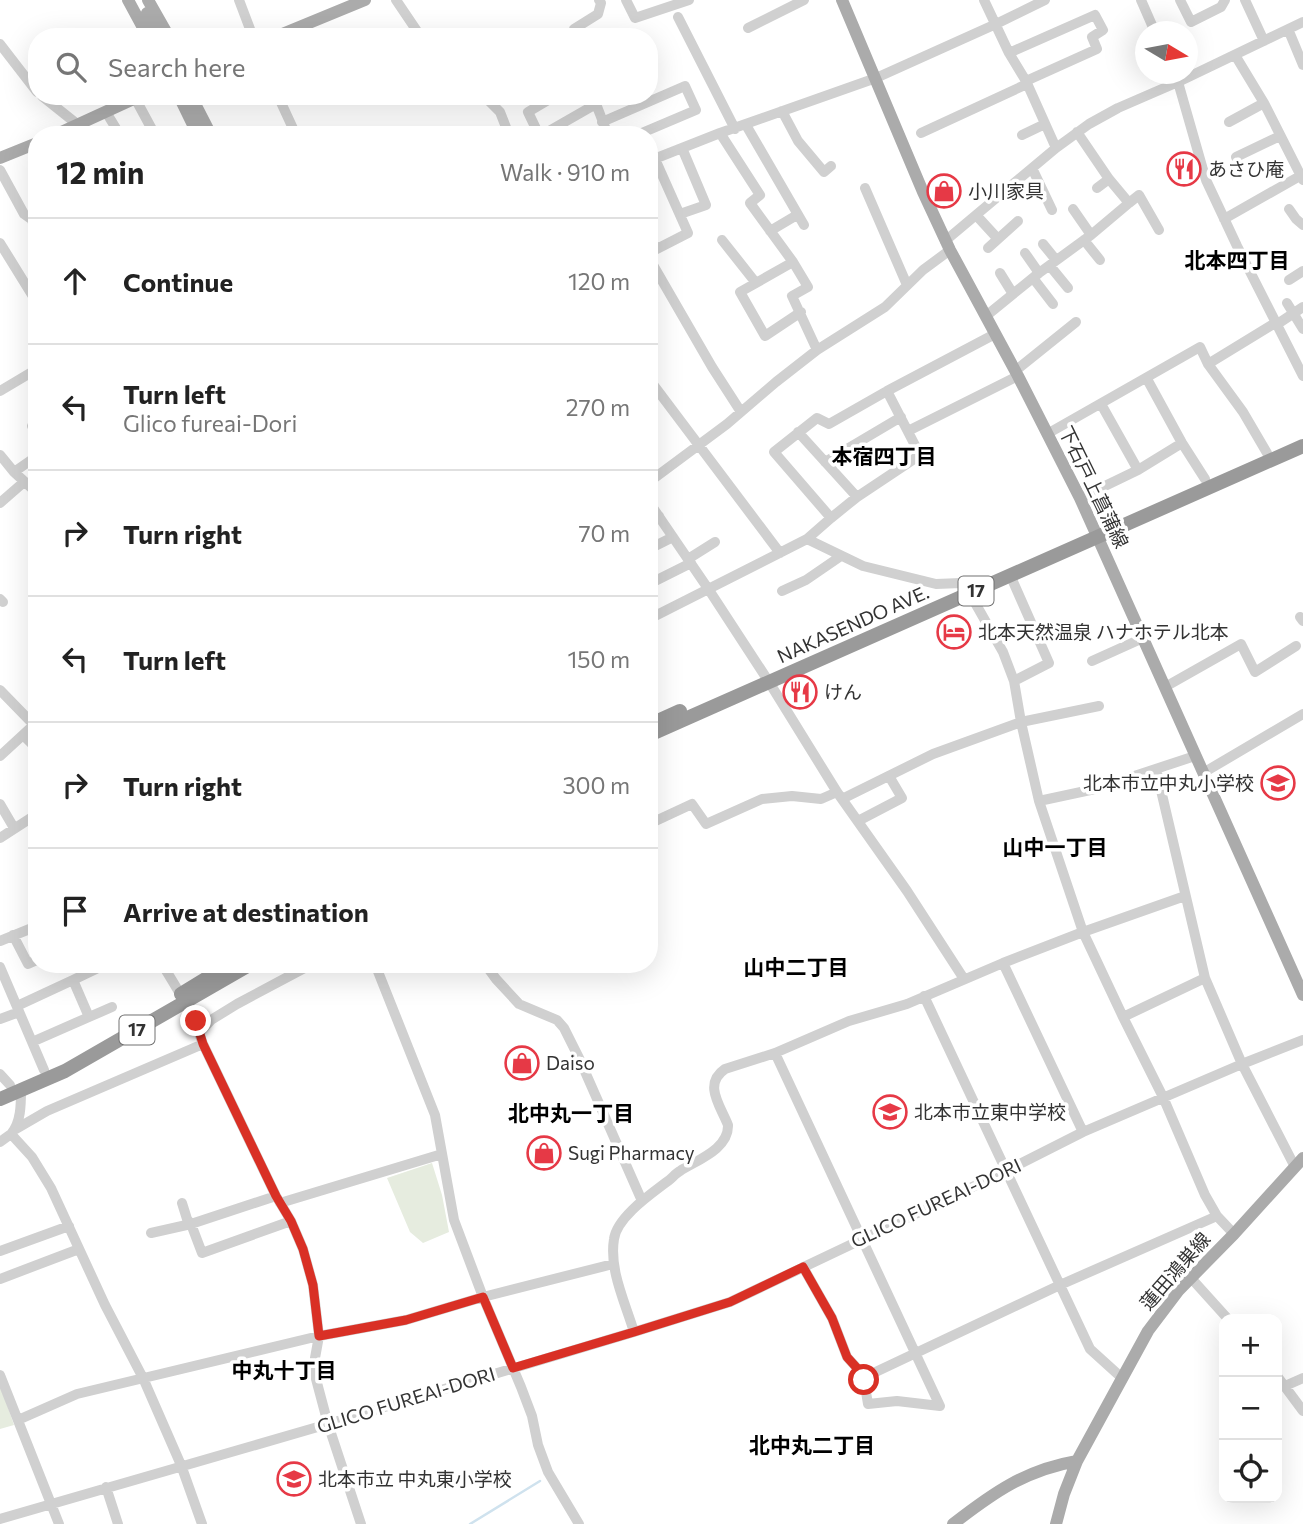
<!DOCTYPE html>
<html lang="en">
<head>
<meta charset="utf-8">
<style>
  :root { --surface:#fff; --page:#f6f6f6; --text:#222; --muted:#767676; --line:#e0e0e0 }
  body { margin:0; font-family:Commissioner,"Noto Sans JP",sans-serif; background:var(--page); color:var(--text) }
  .controls { position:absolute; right:21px; bottom:21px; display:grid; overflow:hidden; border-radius:14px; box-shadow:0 7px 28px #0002 }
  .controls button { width:63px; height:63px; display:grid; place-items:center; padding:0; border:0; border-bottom:2px solid var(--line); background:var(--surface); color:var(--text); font:35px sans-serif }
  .compass { position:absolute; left:1135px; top:21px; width:63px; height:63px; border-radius:50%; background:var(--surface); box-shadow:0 7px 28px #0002; rotate:100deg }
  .stop { position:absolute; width:21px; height:21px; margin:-16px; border:5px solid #d93025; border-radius:50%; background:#fff }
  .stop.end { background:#d93025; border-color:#fff; box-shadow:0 2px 7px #0008 }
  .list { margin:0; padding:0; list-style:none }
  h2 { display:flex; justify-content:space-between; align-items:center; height:91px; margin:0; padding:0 28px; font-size:30px }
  h2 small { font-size:23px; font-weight:400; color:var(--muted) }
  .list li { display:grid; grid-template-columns:46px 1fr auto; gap:21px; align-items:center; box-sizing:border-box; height:126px; padding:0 28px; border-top:2px solid var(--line) }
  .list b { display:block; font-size:26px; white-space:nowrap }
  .list p { margin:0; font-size:23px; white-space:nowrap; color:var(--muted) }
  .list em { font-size:23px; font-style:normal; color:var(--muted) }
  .icon { flex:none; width:38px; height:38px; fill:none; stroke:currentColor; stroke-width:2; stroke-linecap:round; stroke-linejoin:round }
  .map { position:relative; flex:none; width:1303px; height:1524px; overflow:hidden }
  .search { position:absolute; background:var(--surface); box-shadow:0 7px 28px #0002; left:28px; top:28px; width:630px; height:77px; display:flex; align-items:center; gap:18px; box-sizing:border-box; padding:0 24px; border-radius:28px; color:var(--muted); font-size:26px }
  .panel { position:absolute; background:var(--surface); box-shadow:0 7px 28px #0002; left:28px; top:126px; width:630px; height:847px; border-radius:28px }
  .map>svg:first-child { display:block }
  .green { fill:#e6ecdf }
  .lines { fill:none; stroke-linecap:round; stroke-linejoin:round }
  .stream { stroke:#cfe2ee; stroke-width:2.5 }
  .minor { stroke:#d0d0d0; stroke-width:10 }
  .major { stroke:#ababab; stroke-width:12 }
  .highway { stroke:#9a9a9a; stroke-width:14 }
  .route { stroke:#d93025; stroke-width:9 }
  .labels { text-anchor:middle; stroke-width:7; stroke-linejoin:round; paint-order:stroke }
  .shield { fill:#fff; stroke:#707070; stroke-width:2 }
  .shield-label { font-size:18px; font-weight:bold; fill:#333 }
  .poi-label { font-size:19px; fill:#333; stroke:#fff; text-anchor:start }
  .street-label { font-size:19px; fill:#333; stroke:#fff }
  .neighbourhood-label { font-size:21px; font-weight:bold; fill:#000; stroke:#fff }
</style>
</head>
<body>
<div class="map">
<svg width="1303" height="1524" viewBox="0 0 1303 1524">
  <rect width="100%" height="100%" fill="#fff"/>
  <path class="green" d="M432,1163L442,1195L449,1232L423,1243L410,1232L387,1178Z
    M0,1385L14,1425L0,1429Z"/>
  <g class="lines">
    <path class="stream" d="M470,1524L540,1481"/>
    <path class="minor" d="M239,0L253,37
      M396,0L421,37
      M626,0L635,18L689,0
      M984,0L1009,53L1026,81L1056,148
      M1141,0L1155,32
      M1180,0L1191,22L1221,7L1225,0
      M1245,0L1264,41
      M678,17L735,129
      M748,28L804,0
      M1288,29L1303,65
      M576,37L574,29L598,14L601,3L599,0
      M0,44L37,92
      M1009,53L1095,15L1103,30L1092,37L1097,49L1026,81
      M1235,55L1264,103L1303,180
      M1174,74L1178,82L1206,180L1237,246L1303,376
      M42,96L77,124L83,135
      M278,96L296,135
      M484,96L500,112L509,135
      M593,96L608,135
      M135,98L155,135
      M782,111L798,141L824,172L831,166
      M106,112L120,135
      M602,122L685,86L696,110L637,135
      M1229,122L1264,103
      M746,125L804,225
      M720,133L760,195L750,203L793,262L808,287L792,296L817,350
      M921,133L1027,84
      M539,135L528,112L555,96
      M542,135L596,104
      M1022,135L1045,124
      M1236,157L1280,136
      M649,161L720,133L876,78L996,24L1045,0
      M1032,168L1052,210
      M0,170L24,214L31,219L37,229
      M865,188L907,285
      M1097,188L1109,179
      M1129,203L1139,195L1159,230
      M1073,209L1091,235
      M1289,209L1296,219L1303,225
      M680,214L706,205L682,148
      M976,215L998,239
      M1224,219L1300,176
      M770,231L797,215
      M649,235L656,249
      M722,240L756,283
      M1084,240L1100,260
      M945,241L1056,148L1089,124L1118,108L1178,82L1303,22
      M0,243L37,303
      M1043,244L1056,260
      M988,248L1018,221
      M649,253L688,233L655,159
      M1025,253L1039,273
      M649,258L712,367L741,412
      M793,262L740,292L765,336L801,312
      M1050,266L1068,288
      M1000,273L1013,294
      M1033,278L1053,304
      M1289,280L1303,271
      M1287,303L1303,329
      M986,316L1039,273L1091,235L1129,203L1109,179L1077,132
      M1276,325L1303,307
      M1208,364L1275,323
      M1015,371L1076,322
      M649,379L780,553
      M1147,379L1182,443L1205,479
      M0,391L37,369
      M887,391L829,424L817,418L774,452L831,518L857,497L920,455L887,391L995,334
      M1101,404L1138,470
      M32,426L37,432
      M908,431L1018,376
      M798,432L857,497
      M1047,434L1200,347L1208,364L1243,412L1267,453
      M0,455L14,472L37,493
      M825,462L901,417
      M14,472L37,456
      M649,482L727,424L776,382L817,350L885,307L923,270L950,250
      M1080,498L1138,470L1182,443
      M649,502L709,590L769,682L837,792L907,891L964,979
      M0,503L24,482
      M649,521L659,516
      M807,539L831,518
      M649,549L673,537
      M688,559L715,542
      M1011,577L1049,663L1014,681
      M649,584L691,563
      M782,591L806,580L841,556
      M970,594L1003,652L1014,681L1021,722L1039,801L1083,932L1123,1017L1163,1097L1205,1195L1217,1216L1234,1234
      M0,599L3,602
      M1300,617L1303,621
      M649,619L807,539L863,566L936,584L961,583L970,585
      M1092,661L1143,638
      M1165,687L1241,644L1255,672L1296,646
      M0,690L34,725
      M23,735L37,749
      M0,756L37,722
      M1156,769L1205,978L1242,1064L1295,1167
      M1203,773L1303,714
      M842,799L933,754L1021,722L1099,706
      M1039,801L1095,789L1195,756
      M0,804L14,828
      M858,821L902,798L889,776
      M649,824L692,804L706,824L762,799L792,796L821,799L837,792
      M0,838L37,814
      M13,935L28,964L37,960
      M0,941L37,926
      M1003,963L1083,1132
      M375,964L435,1115L454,1220L483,1297L521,1387L532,1416L538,1445L548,1472L579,1524
      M485,964L496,979L519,1004L557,1020L564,1028L579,1058L642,1201
      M0,967L44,1070
      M73,980L96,969
      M924,996L1090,1349L1122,1378
      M17,1006L73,980L89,1017L32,1042
      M89,1017L112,1007
      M1123,1017L1205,978
      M0,1019L19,1012
      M199,1033L211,1020L237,1004L312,964
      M203,1044L276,1196L291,1221L303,1249L313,1285L319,1336L315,1358L316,1379L328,1424L361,1524
      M775,1053L940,1406
      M0,1074L10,1085
      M21,1090C21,1104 21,1123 11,1134L32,1157L51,1188L105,1305L143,1378L181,1465L202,1524
      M16,1129L47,1111L203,1044C193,1013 179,992 162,964
      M0,1142L11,1134
      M182,1203L187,1219L191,1224L202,1253L291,1221
      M280,1203L442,1154
      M151,1233L191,1224L276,1196
      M0,1251L69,1226
      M803,1267L832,1318L847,1357L865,1377
      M1191,1278L1228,1319
      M0,1279L79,1249
      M634,1332C625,1302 609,1270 614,1239C617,1217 651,1194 668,1181C672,1178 676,1173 680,1171C697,1160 729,1149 728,1125C720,1105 703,1084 725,1069L775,1053L849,1021L907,1004L1003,963L1083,932L1185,896
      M0,1375L59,1524
      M1277,1376L1303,1411
      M1285,1386L1303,1378
      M940,1406L897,1401L868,1404L864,1380L865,1377L1060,1285L1217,1216
      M18,1420L77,1394L319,1336L406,1320L483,1297L613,1264
      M106,1487L118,1524
      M0,1519L328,1424L634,1332L730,1302L1006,1171L1083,1132L1242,1064L1303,1040"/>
    <path class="major" d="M128,0L148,37
      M148,0L169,37
      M842,0L923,192L950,250L1018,376L1080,498L1303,995
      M147,13L160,37
      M275,37L365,0
      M179,96L198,135
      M191,96L211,135
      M55,135L140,96
      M0,158L37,143
      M953,1524C993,1493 1025,1470 1077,1461
      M1056,1524L1064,1494L1077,1461L1148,1331L1179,1290L1234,1234L1303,1158"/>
    <path class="highway" d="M649,725L680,711
      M649,735L1303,446
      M181,994L230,964
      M0,1099L65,1071L251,964"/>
  </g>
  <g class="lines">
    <path class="route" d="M196,1021L203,1044L276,1196L291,1221L303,1249L313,1285L319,1336L406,1320L483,1297L513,1368L634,1332L730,1302L803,1267L832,1318L847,1357L865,1377L864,1380"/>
  </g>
  <defs>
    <symbol id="restaurant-ring" viewBox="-11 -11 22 22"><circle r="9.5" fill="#fff" stroke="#e63946" stroke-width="1.5"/><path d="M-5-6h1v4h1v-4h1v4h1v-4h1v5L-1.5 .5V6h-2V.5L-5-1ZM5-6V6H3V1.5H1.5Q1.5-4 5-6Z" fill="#e63946"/></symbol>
    <symbol id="shop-ring" viewBox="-11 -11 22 22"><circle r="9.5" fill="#fff" stroke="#e63946" stroke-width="1.5"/><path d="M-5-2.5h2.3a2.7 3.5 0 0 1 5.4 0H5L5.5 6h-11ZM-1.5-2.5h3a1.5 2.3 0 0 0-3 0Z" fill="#e63946"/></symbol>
    <symbol id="hotel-ring" viewBox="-11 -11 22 22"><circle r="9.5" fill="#fff" stroke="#e63946" stroke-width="1.5"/><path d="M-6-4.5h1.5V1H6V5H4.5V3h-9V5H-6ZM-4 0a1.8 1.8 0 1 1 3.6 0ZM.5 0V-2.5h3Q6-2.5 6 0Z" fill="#e63946"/></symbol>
    <symbol id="school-ring" viewBox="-11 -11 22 22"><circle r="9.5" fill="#fff" stroke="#e63946" stroke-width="1.5"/><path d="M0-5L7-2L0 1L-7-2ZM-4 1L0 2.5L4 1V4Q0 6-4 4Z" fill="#e63946"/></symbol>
  </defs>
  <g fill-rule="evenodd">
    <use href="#restaurant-ring" x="1165" y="150" width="38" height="38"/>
    <use href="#shop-ring" x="925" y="172" width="38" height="38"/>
    <use href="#hotel-ring" x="935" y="613" width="38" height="38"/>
    <use href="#restaurant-ring" x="781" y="673" width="38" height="38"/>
    <use href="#school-ring" x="1259" y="764" width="38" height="38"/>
    <use href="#shop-ring" x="503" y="1044" width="38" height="38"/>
    <use href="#school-ring" x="871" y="1093" width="38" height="38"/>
    <use href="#shop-ring" x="525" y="1134" width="38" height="38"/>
    <use href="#school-ring" x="275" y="1460" width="38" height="38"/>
  </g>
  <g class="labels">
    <g class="shield">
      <rect x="958.5" y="576.5" width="35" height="29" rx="5"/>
      <rect x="119.5" y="1015.5" width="35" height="29" rx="5"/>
    </g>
    <g class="shield-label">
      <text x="976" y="597">17</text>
      <text x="137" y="1036">17</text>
    </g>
    <g class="poi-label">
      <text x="1208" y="176">あさひ庵</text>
      <text x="968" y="198">小川家具</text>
      <text x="978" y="639">北本天然温泉 ハナホテル北本</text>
      <text x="824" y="699">けん</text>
      <text x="1254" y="790" text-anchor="end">北本市立中丸小学校</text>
      <text x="546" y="1070">Daiso</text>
      <text x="914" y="1119">北本市立東中学校</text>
      <text x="568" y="1160">Sugi Pharmacy</text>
      <text x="318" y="1486">北本市立 中丸東小学校</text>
    </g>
    <g class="street-label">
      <text transform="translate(1094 487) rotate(64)" y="7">下石戸上菖蒲線</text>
      <text transform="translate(853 624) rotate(-24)" y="7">NAKASENDO AVE.</text>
      <text transform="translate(936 1203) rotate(-25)" y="7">GLICO FUREAI-DORI</text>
      <text transform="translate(1175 1271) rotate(-49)" y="7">蓮田鴻巣線</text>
      <text transform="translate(406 1400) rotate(-17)" y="7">GLICO FUREAI-DORI</text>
    </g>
    <g class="neighbourhood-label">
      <text x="1237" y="268">北本四丁目</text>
      <text x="884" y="464">本宿四丁目</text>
      <text x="1055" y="855">山中一丁目</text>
      <text x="796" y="975">山中二丁目</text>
      <text x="571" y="1121">北中丸一丁目</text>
      <text x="284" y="1378">中丸十丁目</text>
      <text x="812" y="1453">北中丸二丁目</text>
    </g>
  </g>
</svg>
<div class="controls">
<button>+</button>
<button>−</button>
<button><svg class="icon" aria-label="locate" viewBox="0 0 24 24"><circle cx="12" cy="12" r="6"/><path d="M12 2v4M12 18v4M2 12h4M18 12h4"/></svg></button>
</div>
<svg class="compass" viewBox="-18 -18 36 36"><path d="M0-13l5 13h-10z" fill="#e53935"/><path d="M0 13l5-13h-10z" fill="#767676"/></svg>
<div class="stop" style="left:864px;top:1380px"></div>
<div class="stop end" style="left:196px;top:1021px"></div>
<div class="search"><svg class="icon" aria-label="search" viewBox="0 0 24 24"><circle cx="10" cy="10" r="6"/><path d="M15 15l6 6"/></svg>Search here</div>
<section class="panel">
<h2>12 min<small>Walk · 910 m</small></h2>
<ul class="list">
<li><svg class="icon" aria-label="ahead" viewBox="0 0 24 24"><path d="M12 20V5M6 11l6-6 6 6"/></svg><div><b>Continue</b></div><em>120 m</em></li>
<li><svg class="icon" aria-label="left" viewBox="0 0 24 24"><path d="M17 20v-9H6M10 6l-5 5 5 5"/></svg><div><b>Turn left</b><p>Glico fureai-Dori</p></div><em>270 m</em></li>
<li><svg class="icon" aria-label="right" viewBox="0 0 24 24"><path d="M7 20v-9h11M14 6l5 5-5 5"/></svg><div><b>Turn right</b></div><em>70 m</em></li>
<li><svg class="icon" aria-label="left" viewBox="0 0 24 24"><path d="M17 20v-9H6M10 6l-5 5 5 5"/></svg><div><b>Turn left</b></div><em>150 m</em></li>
<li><svg class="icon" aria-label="right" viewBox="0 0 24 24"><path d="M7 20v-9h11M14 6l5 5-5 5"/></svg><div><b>Turn right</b></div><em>300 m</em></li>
<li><svg class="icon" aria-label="arrive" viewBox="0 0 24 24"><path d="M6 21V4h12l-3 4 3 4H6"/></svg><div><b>Arrive at destination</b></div></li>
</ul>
</section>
</div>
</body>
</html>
